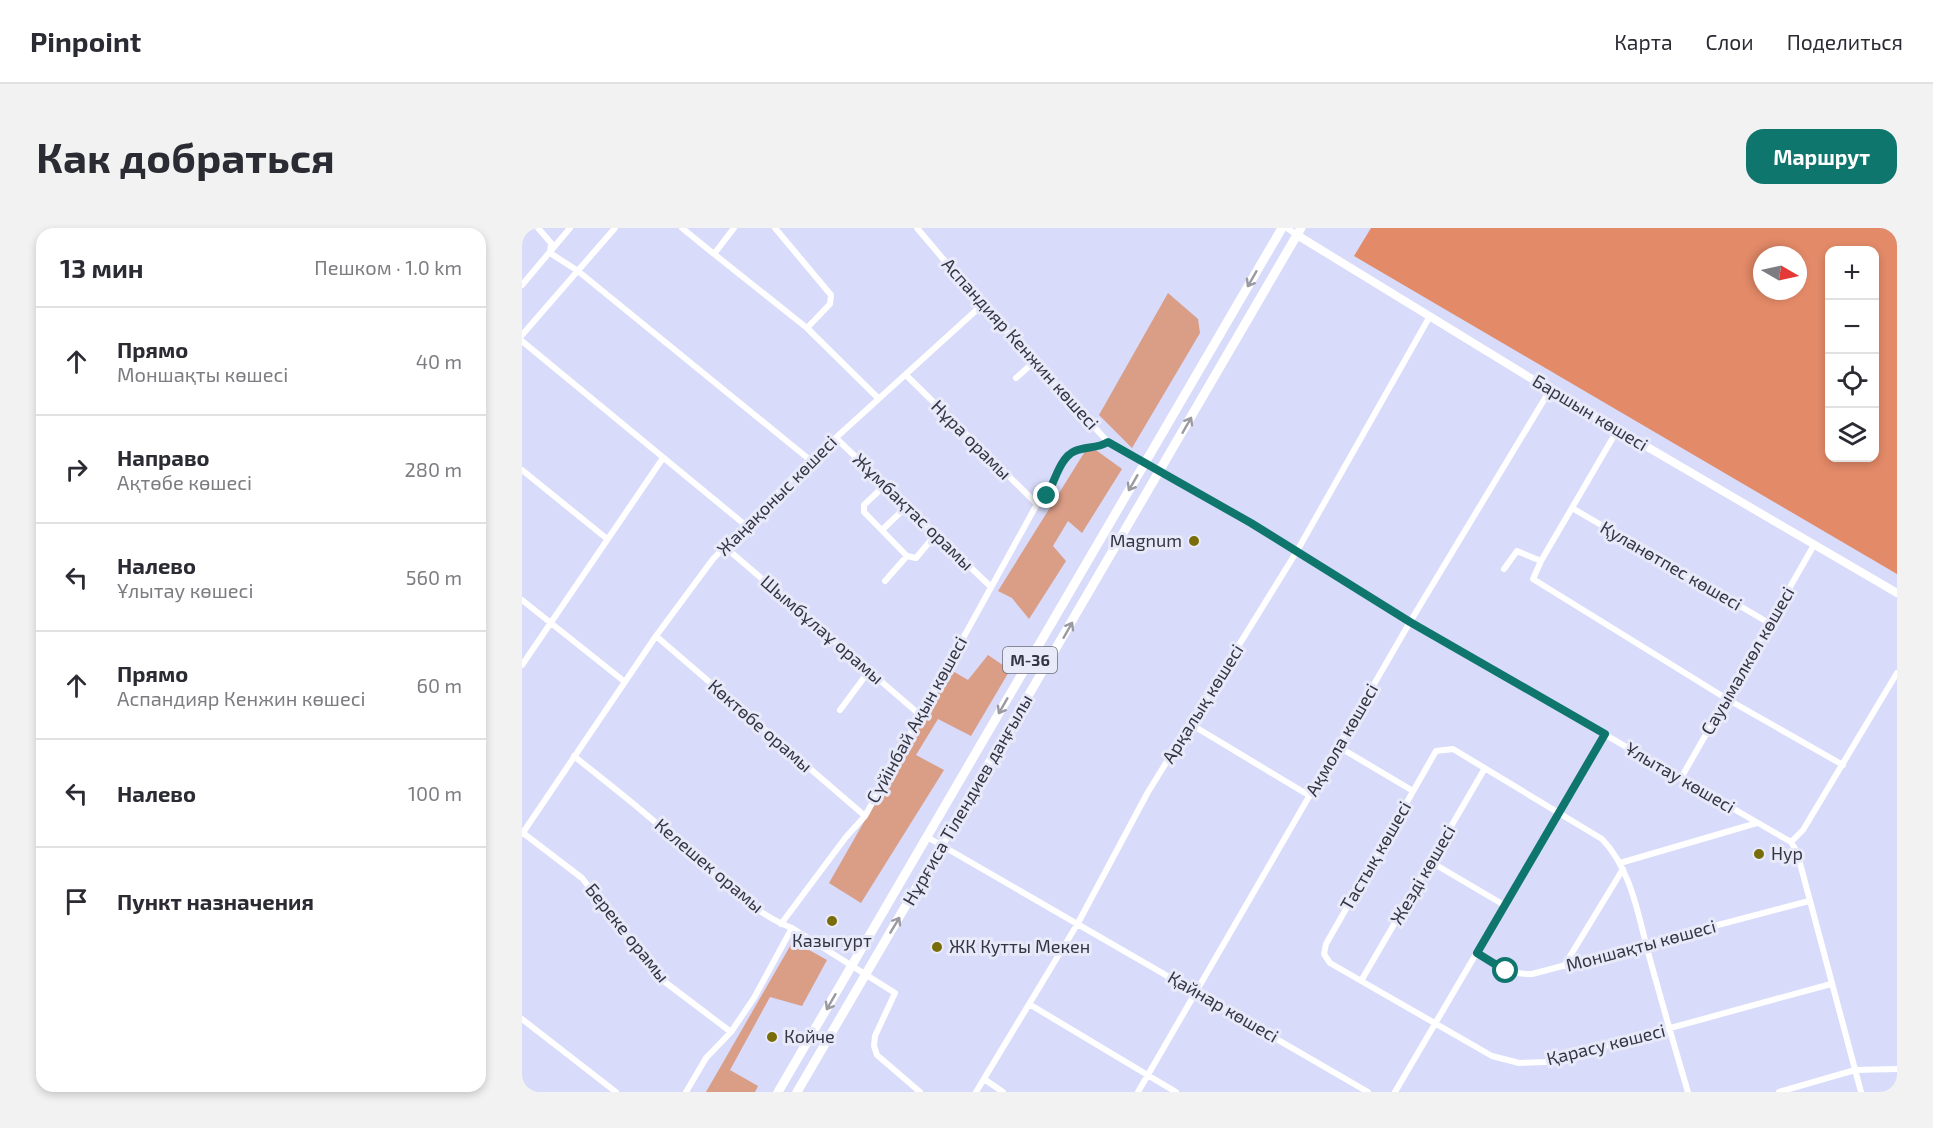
<!DOCTYPE html>
<html lang="ru">
<head>
<meta charset="utf-8">
<style>
  :root { --surface:#fff; --page:#f2f2f3; --text:#2b2b33; --muted:#7c7c81; --line:#e1e1e2; --accent:#0f766e }
  body { margin:0; font-family:"Exo 2",sans-serif; background:var(--page); color:var(--text) }
  .controls { position:absolute; right:18px; top:18px; display:grid; overflow:hidden; border-radius:12px; box-shadow:0 3px 9px #0003 }
  .controls button { width:54px; height:54px; display:grid; place-items:center; padding:0; border:0; border-bottom:2px solid var(--line); background:var(--surface); color:var(--text); font:30px sans-serif }
  .compass { position:absolute; left:1231px; top:18px; width:54px; height:54px; border-radius:50%; background:var(--surface); box-shadow:0 3px 9px #0003; rotate:99deg }
  .stop { position:absolute; width:18px; height:18px; margin:-14px; border:4px solid #0f766e; border-radius:50%; background:#fff }
  .stop.end { background:#0f766e; border-color:#fff; box-shadow:0 2px 6px #0008 }
  .list { margin:0; padding:0; list-style:none }
  h2 { display:flex; justify-content:space-between; align-items:center; height:78px; margin:0; padding:0 24px; font-size:26px }
  h2 small { font-size:20px; font-weight:400; color:var(--muted) }
  .list li { display:grid; grid-template-columns:39px 1fr auto; gap:18px; align-items:center; box-sizing:border-box; height:108px; padding:0 24px; border-top:2px solid var(--line) }
  .list b { display:block; font-size:22px; white-space:nowrap }
  .list p { margin:0; font-size:20px; white-space:nowrap; color:var(--muted) }
  .list em { font-size:20px; font-style:normal; color:var(--muted) }
  .icon { flex:none; width:33px; height:33px; fill:none; stroke:currentColor; stroke-width:2; stroke-linecap:round; stroke-linejoin:round }
  .map { position:relative; flex:none; width:1375px; height:864px; overflow:hidden; border-radius:18px }
  header { display:flex; align-items:center; gap:36px; box-sizing:border-box; height:84px; padding:0 30px; background:var(--surface); border-bottom:2px solid var(--line) }
  header strong { font-size:28px }
  nav { display:flex; gap:33px; margin-inline-start:auto; font-size:21px }
  .intro { display:flex; align-items:center; justify-content:space-between; box-sizing:border-box; height:144px; padding:0 36px }
  h1 { margin:0; font-size:42px }
  .button { padding:15px 27px; border-radius:18px; background:var(--accent); color:#fff; font-size:21px; font-weight:700 }
  main { display:flex; gap:36px; padding:0 36px }
  aside { flex:1; background:var(--surface); border-radius:18px; box-shadow:0 3px 9px #0003 }
  .map>svg:first-child { display:block }
  .green { fill:#da9d86 }
  .forest { fill:#e38a68; fill-rule:evenodd }
  .lines { fill:none; stroke-linecap:round; stroke-linejoin:round }
  .street { stroke:#fff; stroke-width:6 }
  .secondary { stroke:#fff; stroke-width:8 }
  .primary { stroke:#fff; stroke-width:9 }
  .oneway { stroke:#9a9aa2 }
  .route { stroke:#0f766e; stroke-width:8 }
  .poi-dot { fill:#796d09; stroke:#e8eaf9; stroke-width:2 }
  .labels { text-anchor:middle; stroke-width:6; stroke-linejoin:round; paint-order:stroke }
  .shield { fill:#e8eaf9; stroke:#6b6c7a; stroke-width:1.5 }
  .shield-label { font-size:16px; font-weight:bold; fill:#353644 }
  .street-label { font-size:18px; fill:#353644; stroke:#e8eaf9 }
  .poi-label { font-size:18px; fill:#353644; stroke:#e8eaf9; text-anchor:start }
</style>
</head>
<body>
<header>
<strong>Pinpoint</strong>
<nav><a>Карта</a><a>Слои</a><a>Поделиться</a></nav>
</header>
<div class="intro"><h1>Как добраться</h1><a class="button">Маршрут</a></div>
<main>
<aside>
<h2>13 мин<small>Пешком · 1.0 km</small></h2>
<ul class="list">
<li><svg class="icon" aria-label="ahead" viewBox="0 0 24 24"><path d="M12 20V5M6 11l6-6 6 6"/></svg><div><b>Прямо</b><p>Моншақты көшесі</p></div><em>40 m</em></li>
<li><svg class="icon" aria-label="right" viewBox="0 0 24 24"><path d="M7 20v-9h11M14 6l5 5-5 5"/></svg><div><b>Направо</b><p>Ақтөбе көшесі</p></div><em>280 m</em></li>
<li><svg class="icon" aria-label="left" viewBox="0 0 24 24"><path d="M17 20v-9H6M10 6l-5 5 5 5"/></svg><div><b>Налево</b><p>Ұлытау көшесі</p></div><em>560 m</em></li>
<li><svg class="icon" aria-label="ahead" viewBox="0 0 24 24"><path d="M12 20V5M6 11l6-6 6 6"/></svg><div><b>Прямо</b><p>Аспандияр Кенжин көшесі</p></div><em>60 m</em></li>
<li><svg class="icon" aria-label="left" viewBox="0 0 24 24"><path d="M17 20v-9H6M10 6l-5 5 5 5"/></svg><div><b>Налево</b></div><em>100 m</em></li>
<li><svg class="icon" aria-label="arrive" viewBox="0 0 24 24"><path d="M6 21V4h12l-3 4 3 4H6"/></svg><div><b>Пункт назначения</b></div></li>
</ul>
</aside>
<div class="map">
<svg width="1375" height="864" viewBox="0 0 1375 864">
  <rect width="100%" height="100%" fill="#d8dbf9"/>
  <path class="green" d="M646,65L676,91L678,105L610,220L577,187Z
    M567,217L600,241L560,305L546,293L531,318L544,333L507,391L490,370L476,363Z
    M466,427L488,442L449,508L416,491L394,527L422,542L339,675L307,655L429,442L446,452Z
    M271,713L305,732L280,778L248,769L208,842L236,858L233,864H184Z"/>
  <path class="forest" d="M849,0H1375V346L832,28ZM1308,22H1352V230H1308ZM1240,27H1276V63H1240Z"/>
  <g class="lines">
    <path class="street" d="M16,0L29,15L28,25L56,43L288,232
      M160,0L192,26L212,0
      M253,0L309,67L308,76L285,100L356,170
      M395,0L460,77L586,214L729,295L888,394L1269,614L1275,624L1339,864
      M765,0L775,7
      M192,26L285,100
      M0,57L48,0
      M0,107L93,0
      M0,113L222,296
      M384,147L515,276
      M494,150L512,134
      M1096,201L1019,333L1011,351L1205,471L1321,537
      M314,210L469,359
      M0,242L84,310
      M363,257L342,277V284L385,328L394,330L414,306
      M1050,280L1247,395
      M360,302L385,278
      M203,319L397,486
      M982,341L995,323L1019,333
      M363,353L385,328
      M0,372L103,454
      M134,408L343,588
      M0,437L141,230
      M318,482L347,443
      M670,497L788,568
      M817,519L891,563
      M52,528C79,550 107,571 133,594C171,627 224,683 270,700L373,765L353,808L352,818L355,827L398,864
      M1159,550L1292,317
      M1,605L60,650L139,751L209,804
      M0,606L134,408L191,331L275,245L460,77
      M405,609L846,864
      M1269,614L1281,602L1375,445
      M909,634L982,677
      M1098,635L1235,595
      M259,696L324,609L343,588L515,276C533,264 533,237 550,225C560,217 575,221 586,214
      M955,725C974,736 988,747 1010,746L1287,673
      M1042,738L1101,641
      M839,753L963,540
      M507,776L654,864
      M0,791L94,864
      M462,851L481,864
      M164,864L184,830L209,804L232,770L270,700
      M454,864L556,695L626,564L775,323L908,88
      M616,864L888,394L1028,162
      M873,864L1083,506
      M1166,864C1153,821 1141,778 1129,735C1117,693 1111,643 1080,611L931,521L914,523L804,716L802,726L808,735L970,828L997,835L1024,834L1309,756
      M1257,864L1333,842L1375,841"/>
    <path class="secondary" d="M775,7L1028,162L1375,365"/>
    <path class="primary" d="M256,864L760,0
      M275,864L779,0"/>
  </g>
  <defs><path id="oneway-shaft" d="M-6 0H5M1.5-3L5.5 0L1.5 3" fill="none" stroke-width="1.6" stroke-linecap="round" stroke-linejoin="round" transform="scale(1.5)"/></defs>
  <g class="oneway">
    <use href="#oneway-shaft" transform="translate(730 51) rotate(120)"/>
    <use href="#oneway-shaft" transform="translate(665 197) rotate(-60)"/>
    <use href="#oneway-shaft" transform="translate(611 255) rotate(120)"/>
    <use href="#oneway-shaft" transform="translate(546 402) rotate(-60)"/>
    <use href="#oneway-shaft" transform="translate(481 478) rotate(120)"/>
    <use href="#oneway-shaft" transform="translate(373 697) rotate(-59)"/>
    <use href="#oneway-shaft" transform="translate(309 774) rotate(120)"/>
  </g>
  <g class="lines">
    <path class="route" d="M525,268C532,255 538,229 553,223C564,218 575,221 586,214L729,295L888,394L1083,506L955,725L984,743"/>
  </g>
  <g class="poi-dot">
    <circle cx="672" cy="313" r="6"/>
    <circle cx="1237" cy="626" r="6"/>
    <circle cx="310" cy="693" r="6"/>
    <circle cx="415" cy="719" r="6"/>
    <circle cx="250" cy="809" r="6"/>
  </g>
  <g class="labels">
    <rect class="shield" x="481" y="419" width="54" height="26" rx="4.5"/>
    <g class="shield-label">
      <text x="508" y="438">M-36</text>
    </g>
    <g class="street-label">
      <text transform="translate(498 116) rotate(48)" y="6">Аспандияр Кенжин көшесі</text>
      <text transform="translate(1068 185) rotate(31)" y="6">Баршын көшесі</text>
      <text transform="translate(449 212) rotate(45)" y="6">Нұра орамы</text>
      <text transform="translate(255 268) rotate(-45)" y="6">Жаңақоныс көшесі</text>
      <text transform="translate(391 284) rotate(44)" y="6">Жұмбақтас орамы</text>
      <text transform="translate(1149 338) rotate(30)" y="6">Қуланөтпес көшесі</text>
      <text transform="translate(300 402) rotate(41)" y="6">Шымбұлаұ орамы</text>
      <text transform="translate(1226 433) rotate(-60)" y="6">Сауымалкөл көшесі</text>
      <text transform="translate(681 476) rotate(-58)" y="6">Арқалық көшесі</text>
      <text transform="translate(395 492) rotate(-61)" y="6">Сүйінбай Ақын көшесі</text>
      <text transform="translate(238 498) rotate(41)" y="6">Көктөбе орамы</text>
      <text transform="translate(820 512) rotate(-60)" y="6">Ақмола көшесі</text>
      <text transform="translate(1158 550) rotate(30)" y="6">Ұлытау көшесі</text>
      <text transform="translate(446 572) rotate(-60)" y="6">Нұрғиса Тілендиев даңғылы</text>
      <text transform="translate(854 628) rotate(-60)" y="6">Тастық көшесі</text>
      <text transform="translate(187 638) rotate(40)" y="6">Келешек орамы</text>
      <text transform="translate(901 647) rotate(-60)" y="6">Жезді көшесі</text>
      <text transform="translate(105 705) rotate(51)" y="6">Береке орамы</text>
      <text transform="translate(1119 718) rotate(-15)" y="6">Моншақты көшесі</text>
      <text transform="translate(701 779) rotate(30)" y="6">Қайнар көшесі</text>
      <text transform="translate(1084 817) rotate(-14)" y="6">Қарасу көшесі</text>
    </g>
    <g class="poi-label">
      <text x="660" y="319" text-anchor="end">Magnum</text>
      <text x="1249" y="632">Нур</text>
      <text x="310" y="719" text-anchor="middle">Казыгурт</text>
      <text x="427" y="725">ЖК Кутты Мекен</text>
      <text x="262" y="815">Койче</text>
    </g>
  </g>
</svg>
<div class="controls">
<button>+</button>
<button>−</button>
<button><svg class="icon" aria-label="locate" viewBox="0 0 24 24"><circle cx="12" cy="12" r="6"/><path d="M12 2v4M12 18v4M2 12h4M18 12h4"/></svg></button>
<button><svg class="icon" aria-label="layers" viewBox="0 0 24 24"><path d="M12 4l9 5-9 5-9-5zM3 14l9 5 9-5"/></svg></button>
</div>
<svg class="compass" viewBox="-18 -18 36 36"><path d="M0-13l5 13h-10z" fill="#e53935"/><path d="M0 13l5-13h-10z" fill="#7c7c81"/></svg>
<div class="stop" style="left:984px;top:743px"></div>
<div class="stop end" style="left:525px;top:268px"></div>
</div>
</main>
</body>
</html>
